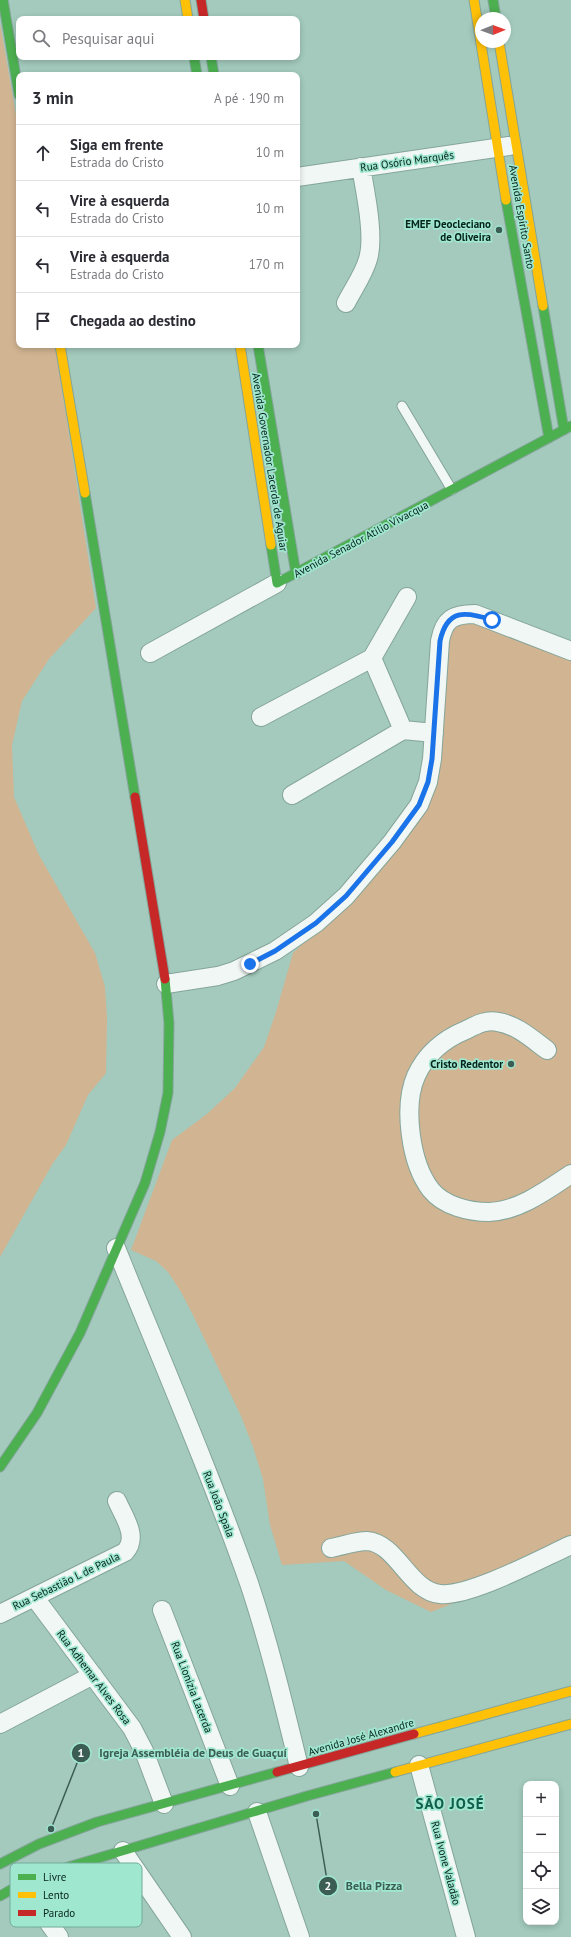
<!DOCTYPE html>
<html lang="pt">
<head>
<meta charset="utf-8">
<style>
  :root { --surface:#fff; --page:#f2f2f3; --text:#2b2b33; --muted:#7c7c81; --line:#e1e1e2 }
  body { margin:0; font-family:"PT Sans",sans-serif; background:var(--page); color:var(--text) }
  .controls { position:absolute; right:12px; bottom:12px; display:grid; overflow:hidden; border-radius:8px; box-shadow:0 2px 6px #0003 }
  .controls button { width:36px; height:36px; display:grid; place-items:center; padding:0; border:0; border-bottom:1px solid var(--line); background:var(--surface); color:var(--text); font:20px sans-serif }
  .compass { position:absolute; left:475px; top:12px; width:36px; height:36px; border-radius:50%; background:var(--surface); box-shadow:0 2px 6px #0003; rotate:89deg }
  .stop { position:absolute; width:12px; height:12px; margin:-9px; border:3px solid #1a73e8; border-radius:50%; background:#fff }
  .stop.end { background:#1a73e8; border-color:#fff; box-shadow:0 1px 4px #0008 }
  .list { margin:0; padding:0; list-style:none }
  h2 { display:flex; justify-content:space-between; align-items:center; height:52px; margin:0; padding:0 16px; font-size:17px }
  h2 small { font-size:13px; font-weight:400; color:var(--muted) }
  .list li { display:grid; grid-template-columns:26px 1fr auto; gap:12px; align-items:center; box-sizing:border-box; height:56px; padding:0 16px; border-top:1px solid var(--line) }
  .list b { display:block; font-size:15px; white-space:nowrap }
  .list p { margin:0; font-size:13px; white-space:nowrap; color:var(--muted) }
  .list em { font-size:13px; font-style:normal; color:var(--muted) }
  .icon { flex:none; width:22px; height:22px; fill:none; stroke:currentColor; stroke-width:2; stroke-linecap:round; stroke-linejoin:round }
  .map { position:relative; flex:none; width:571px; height:1937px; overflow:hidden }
  .search { position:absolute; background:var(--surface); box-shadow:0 2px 6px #0003; left:16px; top:16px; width:284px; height:44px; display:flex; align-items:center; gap:10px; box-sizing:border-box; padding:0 14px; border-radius:8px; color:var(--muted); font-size:15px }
  .panel { position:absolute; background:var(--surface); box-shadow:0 2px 6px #0003; left:16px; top:72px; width:284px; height:276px; border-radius:8px }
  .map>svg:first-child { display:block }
  .green { fill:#d1b492 }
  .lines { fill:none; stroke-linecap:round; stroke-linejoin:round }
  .lane-casing { stroke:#85a59a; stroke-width:11 }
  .street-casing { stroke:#85a59a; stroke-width:20 }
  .fast-casing { stroke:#85a59a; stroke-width:11 }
  .slow-casing { stroke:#85a59a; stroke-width:11 }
  .jam-casing { stroke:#85a59a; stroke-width:11 }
  .lane { stroke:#f1f7f5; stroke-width:9 }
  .street { stroke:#f1f7f5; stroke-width:18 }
  .fast { stroke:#4caf50; stroke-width:9 }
  .slow { stroke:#ffc107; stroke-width:9 }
  .jam { stroke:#c62828; stroke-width:9 }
  .route { stroke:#1a73e8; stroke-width:5 }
  .poi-dot { fill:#3c5d54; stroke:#a0e7d0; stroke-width:1.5 }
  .labels { text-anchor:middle; stroke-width:3.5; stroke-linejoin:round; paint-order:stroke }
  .street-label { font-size:11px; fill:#05231b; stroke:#a0e7d0 }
  .poi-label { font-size:11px; font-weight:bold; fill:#05231b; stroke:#a0e7d0; text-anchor:end }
  .district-label { font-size:15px; font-weight:bold; letter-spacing:1px; fill:#105e4b; stroke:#a0e7d0 }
  .key { fill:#a0e7d0; stroke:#72ac9a; stroke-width:1 }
  .key-label { font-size:11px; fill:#05231b }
  .leader { fill:none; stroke:#3c5d54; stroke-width:1.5 }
  .callout-dot { fill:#3c5d54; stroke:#a0e7d0; stroke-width:1.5 }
  .mark-label { font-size:12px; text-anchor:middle; font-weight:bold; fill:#fff }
  .callout-label { font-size:12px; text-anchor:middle; font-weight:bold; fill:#3c5d54; stroke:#a0e7d0; stroke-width:3.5; stroke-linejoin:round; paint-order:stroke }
</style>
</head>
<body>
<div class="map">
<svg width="571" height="1937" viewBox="0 0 571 1937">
  <rect width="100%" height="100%" fill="#a3cabd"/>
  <path class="green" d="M0,23L19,132V345H55L96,608L49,659L22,701L12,745L14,797L39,855L95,953L105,987L107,1018L106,1073L88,1095L66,1145L53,1163L0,1257Z
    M458,612L571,650V1554L552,1564L431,1612L386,1590L344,1561L282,1565L270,1525L263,1479L253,1447L241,1416L194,1317L181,1292L168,1272L156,1261L131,1250L172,1140L207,1114L235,1088L264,1047L276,1012L293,953L334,914L360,894L387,859L414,799L432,745L435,680Z"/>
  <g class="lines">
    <defs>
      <path id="lane" d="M402,406L452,490"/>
      <path id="street" d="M297,177L509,146
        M346,303C353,289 364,274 368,259C375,236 365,191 361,167
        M150,653L277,583
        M372,658L403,730
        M261,717L372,658L407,597
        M292,795L403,730L434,733
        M166,984L218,976L234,971L275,951L316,923L346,896L392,842L419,805L428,782L432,759L440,641C444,619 453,614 475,614L571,651
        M547,1050C532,1039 517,1025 498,1022C487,1019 476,1025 466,1030C444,1039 426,1054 416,1076C403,1106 410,1163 431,1190C444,1206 469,1212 489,1212C519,1211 547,1190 571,1174
        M116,1248C161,1359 209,1470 249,1583C269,1643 284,1705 299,1767
        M331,1548C343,1546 355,1541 367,1541C397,1543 409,1591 440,1594C470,1597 542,1558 571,1545
        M35,1598L132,1728L144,1751L164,1804
        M162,1610L230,1786
        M0,1614L125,1552C139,1537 124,1517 117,1501
        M0,1724L93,1675
        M419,1765L466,1937
        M257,1812L300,1937
        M123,1851L182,1937
        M21,1884L59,1937"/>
      <path id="fast" d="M3,0L19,95
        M493,0L496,18
        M194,57L197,75
        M211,57L214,75
        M506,200L549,438
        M543,306L564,430
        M258,345L296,574
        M85,493L135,797
        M271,545L277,583L571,426
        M0,1467L37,1413L80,1333L145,1183L160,1132L168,1093L169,1023L165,979
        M0,1864L39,1844L97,1822L277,1772
        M0,1896L21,1884L58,1870L307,1796L395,1772"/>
      <path id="slow" d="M185,0L188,19
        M474,0L506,200
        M499,42L543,306
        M60,345L85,493
        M240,345L271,545
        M414,1734L571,1691
        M395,1772L571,1724"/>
      <path id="jam" d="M201,0L204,19
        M135,797L165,979
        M277,1772L414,1734"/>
    </defs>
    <use href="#lane" class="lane-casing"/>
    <use href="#street" class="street-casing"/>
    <use href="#fast" class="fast-casing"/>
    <use href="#slow" class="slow-casing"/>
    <use href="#jam" class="jam-casing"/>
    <use href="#lane" class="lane"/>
    <use href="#street" class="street"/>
    <use href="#fast" class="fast"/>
    <use href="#slow" class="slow"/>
    <use href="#jam" class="jam"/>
  </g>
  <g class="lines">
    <path class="route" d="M250,964L275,951L316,923L346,896L392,842L419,805L428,782L432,759L440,641C447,609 465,611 492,620"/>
  </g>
  <g class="poi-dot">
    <circle cx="499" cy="230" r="4"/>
    <circle cx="511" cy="1064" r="4"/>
  </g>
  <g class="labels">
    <g class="street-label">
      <text transform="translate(407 161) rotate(-8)" y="4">Rua Osório Marquês</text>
      <text transform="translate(522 217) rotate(80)" y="4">Avenida Espírito Santo</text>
      <text transform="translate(270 462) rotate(81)" y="4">Avenida Governador Lacerda de Aguiar</text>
      <text transform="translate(361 539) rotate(-28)" y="4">Avenida Senador Atilio Vivacqua</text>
      <text transform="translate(219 1504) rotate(69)" y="4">Rua João Spala</text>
      <text transform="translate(66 1581) rotate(-26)" y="4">Rua Sebastião L de Paula</text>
      <text transform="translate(94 1677) rotate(53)" y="4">Rua Adhemar Alves Rosa</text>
      <text transform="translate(192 1687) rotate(69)" y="4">Rua Lionizia Lacerda</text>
      <text transform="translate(361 1737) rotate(-16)" y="4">Avenida José Alexandre</text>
      <text transform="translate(446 1863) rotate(75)" y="4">Rua Ivone Valadão</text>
    </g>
    <g class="poi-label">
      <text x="491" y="228">EMEF Deocleciano<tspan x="491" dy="13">de Oliveira</tspan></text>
      <text x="503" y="1068">Cristo Redentor</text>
    </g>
    <g class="district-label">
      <text x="450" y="1809">SÃO JOSÉ</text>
    </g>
  </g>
  <rect x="10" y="1863" width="132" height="64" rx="6" class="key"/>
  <rect x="18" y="1874" width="18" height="6" fill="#4caf50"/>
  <rect x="18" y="1892" width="18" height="6" fill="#ffc107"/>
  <rect x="18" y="1910" width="18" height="6" fill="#c62828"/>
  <g class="key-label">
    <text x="43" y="1881">Livre</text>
    <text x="43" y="1899">Lento</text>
    <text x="43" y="1917">Parado</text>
  </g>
  <path class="leader" d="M51 1829L81 1753M316 1814L328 1886"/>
  <g class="callout-dot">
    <circle cx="51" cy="1829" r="4"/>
    <circle cx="316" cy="1814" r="4"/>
    <circle cx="81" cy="1753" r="10"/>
    <circle cx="328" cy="1886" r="10"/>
  </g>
  <g class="mark-label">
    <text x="81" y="1757">1</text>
    <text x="328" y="1890">2</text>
  </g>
  <g class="callout-label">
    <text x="193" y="1757">Igreja Assembléia de Deus de Guaçuí</text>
    <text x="374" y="1890">Bella Pizza</text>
  </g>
</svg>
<div class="controls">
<button>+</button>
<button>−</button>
<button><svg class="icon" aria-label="locate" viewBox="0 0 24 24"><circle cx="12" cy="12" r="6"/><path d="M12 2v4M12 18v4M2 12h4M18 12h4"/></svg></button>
<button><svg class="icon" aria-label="layers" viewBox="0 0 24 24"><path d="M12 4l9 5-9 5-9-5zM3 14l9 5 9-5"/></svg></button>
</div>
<svg class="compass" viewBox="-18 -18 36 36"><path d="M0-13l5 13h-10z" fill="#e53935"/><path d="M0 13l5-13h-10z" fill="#7c7c81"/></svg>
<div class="stop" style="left:492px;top:620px"></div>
<div class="stop end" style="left:250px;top:964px"></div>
<div class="search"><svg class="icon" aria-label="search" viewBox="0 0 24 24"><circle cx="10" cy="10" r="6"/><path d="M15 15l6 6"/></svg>Pesquisar aqui</div>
<section class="panel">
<h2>3 min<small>A pé · 190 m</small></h2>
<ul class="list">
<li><svg class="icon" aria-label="ahead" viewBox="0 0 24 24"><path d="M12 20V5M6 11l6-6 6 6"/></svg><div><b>Siga em frente</b><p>Estrada do Cristo</p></div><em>10 m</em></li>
<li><svg class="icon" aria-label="left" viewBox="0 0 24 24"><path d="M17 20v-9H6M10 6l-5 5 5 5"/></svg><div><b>Vire à esquerda</b><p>Estrada do Cristo</p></div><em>10 m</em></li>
<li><svg class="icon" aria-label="left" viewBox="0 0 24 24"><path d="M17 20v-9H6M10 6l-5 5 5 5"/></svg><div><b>Vire à esquerda</b><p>Estrada do Cristo</p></div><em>170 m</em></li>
<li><svg class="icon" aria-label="arrive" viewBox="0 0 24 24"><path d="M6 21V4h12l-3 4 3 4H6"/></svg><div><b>Chegada ao destino</b></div></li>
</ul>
</section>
</div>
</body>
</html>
